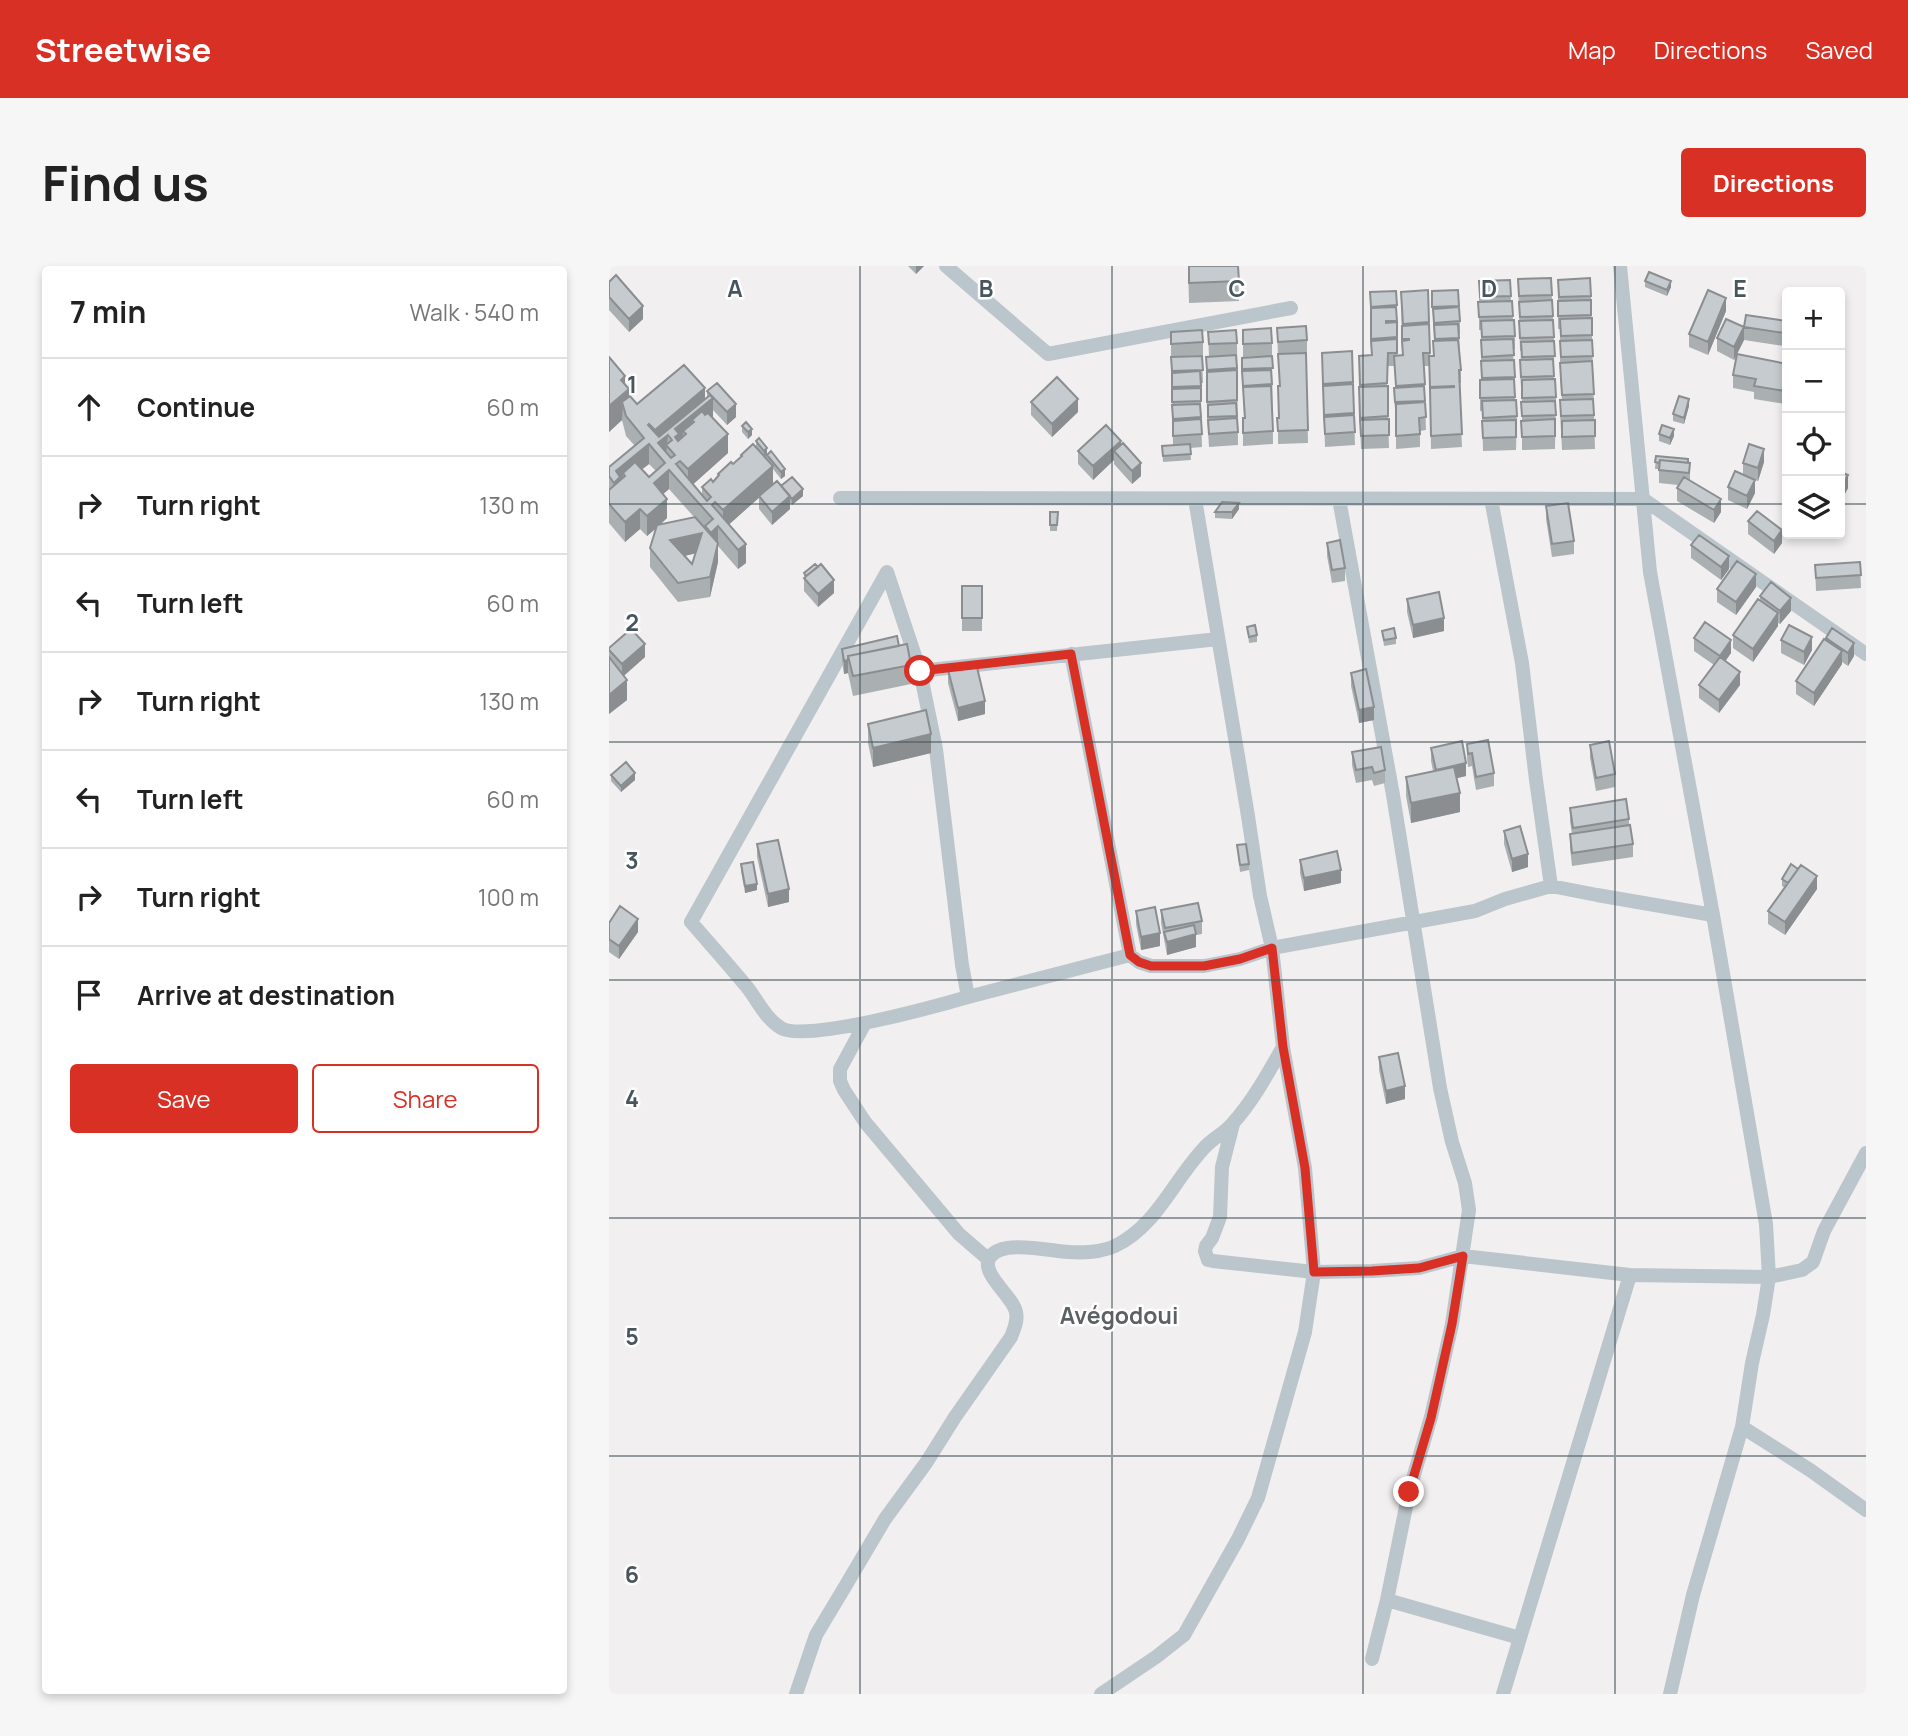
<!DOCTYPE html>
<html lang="en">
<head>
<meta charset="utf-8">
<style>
  :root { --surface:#fff; --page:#f6f6f6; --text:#222; --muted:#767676; --line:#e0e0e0; --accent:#d93025 }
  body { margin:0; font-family:Manrope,sans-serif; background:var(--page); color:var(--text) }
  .controls { position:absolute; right:21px; top:21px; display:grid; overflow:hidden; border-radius:7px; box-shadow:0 4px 10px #0003 }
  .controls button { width:63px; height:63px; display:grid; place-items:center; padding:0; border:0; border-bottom:2px solid var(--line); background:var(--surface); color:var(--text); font:35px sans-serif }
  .stop { position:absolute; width:21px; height:21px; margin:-16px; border:5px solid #d93025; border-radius:50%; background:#fff }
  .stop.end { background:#d93025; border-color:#fff; box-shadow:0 2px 7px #0008 }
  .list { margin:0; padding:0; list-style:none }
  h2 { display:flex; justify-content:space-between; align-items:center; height:91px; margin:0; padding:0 28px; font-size:30px }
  h2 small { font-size:23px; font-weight:400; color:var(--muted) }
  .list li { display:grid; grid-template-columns:46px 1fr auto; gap:21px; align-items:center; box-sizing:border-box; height:98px; padding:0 28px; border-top:2px solid var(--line) }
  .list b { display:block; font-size:26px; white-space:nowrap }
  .list em { font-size:23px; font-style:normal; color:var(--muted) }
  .actions { display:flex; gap:14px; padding:21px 28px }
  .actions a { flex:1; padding:16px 0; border:2px solid var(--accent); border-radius:7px; text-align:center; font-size:24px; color:var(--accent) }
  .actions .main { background:var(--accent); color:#fff }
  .icon { flex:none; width:38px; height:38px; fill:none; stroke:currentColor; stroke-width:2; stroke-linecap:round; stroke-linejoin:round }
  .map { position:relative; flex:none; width:1257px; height:1428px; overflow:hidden; border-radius:7px }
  header { display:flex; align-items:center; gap:42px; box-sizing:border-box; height:98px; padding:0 35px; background:var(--accent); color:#fff }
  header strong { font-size:33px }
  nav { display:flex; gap:38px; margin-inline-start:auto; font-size:24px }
  .intro { display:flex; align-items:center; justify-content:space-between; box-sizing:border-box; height:168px; padding:0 42px }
  h1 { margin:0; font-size:49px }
  .button { padding:18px 32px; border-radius:7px; background:var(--accent); color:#fff; font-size:24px; font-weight:700 }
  main { display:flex; gap:42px; padding:0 42px }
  aside { flex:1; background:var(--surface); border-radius:7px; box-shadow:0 4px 10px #0003 }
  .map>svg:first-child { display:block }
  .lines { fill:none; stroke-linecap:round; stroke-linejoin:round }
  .street { stroke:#bbc5cc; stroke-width:14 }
  .wall { fill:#aaafb2; fill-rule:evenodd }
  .shaded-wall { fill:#8b8e91 }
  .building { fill:#c6cbcf; stroke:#8b8e91; stroke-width:2; fill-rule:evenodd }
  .route { stroke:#d93025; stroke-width:9 }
  .grid { fill:none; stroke:#47555d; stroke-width:2; stroke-opacity:0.55 }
  .labels { text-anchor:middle; stroke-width:5; stroke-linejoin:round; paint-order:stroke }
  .quarter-label { font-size:23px; font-weight:bold; fill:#5c6164; stroke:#fff }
  .grid-label { font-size:23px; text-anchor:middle; font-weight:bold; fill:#47555d; stroke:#fff; stroke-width:5; stroke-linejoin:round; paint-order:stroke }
</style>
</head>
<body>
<header>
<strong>Streetwise</strong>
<nav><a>Map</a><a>Directions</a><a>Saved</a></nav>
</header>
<div class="intro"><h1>Find us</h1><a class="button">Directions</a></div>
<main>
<aside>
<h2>7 min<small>Walk · 540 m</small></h2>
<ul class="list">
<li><svg class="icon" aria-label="ahead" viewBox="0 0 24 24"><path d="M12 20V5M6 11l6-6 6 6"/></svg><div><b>Continue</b></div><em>60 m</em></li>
<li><svg class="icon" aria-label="right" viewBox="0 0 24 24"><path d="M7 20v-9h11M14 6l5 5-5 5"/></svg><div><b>Turn right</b></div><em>130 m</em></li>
<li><svg class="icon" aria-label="left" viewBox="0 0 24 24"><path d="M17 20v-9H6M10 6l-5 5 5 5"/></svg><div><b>Turn left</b></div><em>60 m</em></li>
<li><svg class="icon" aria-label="right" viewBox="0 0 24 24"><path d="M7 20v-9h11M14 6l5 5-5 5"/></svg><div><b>Turn right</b></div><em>130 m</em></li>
<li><svg class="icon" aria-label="left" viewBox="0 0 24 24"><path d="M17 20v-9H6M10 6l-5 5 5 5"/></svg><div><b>Turn left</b></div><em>60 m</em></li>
<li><svg class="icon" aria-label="right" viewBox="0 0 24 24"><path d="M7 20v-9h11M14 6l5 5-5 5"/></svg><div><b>Turn right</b></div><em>100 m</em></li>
<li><svg class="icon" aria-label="arrive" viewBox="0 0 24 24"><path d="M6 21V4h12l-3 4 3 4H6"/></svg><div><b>Arrive at destination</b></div></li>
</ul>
<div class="actions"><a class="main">Save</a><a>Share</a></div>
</aside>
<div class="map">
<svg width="1257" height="1428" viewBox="0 0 1257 1428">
  <rect width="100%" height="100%" fill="#f2eff0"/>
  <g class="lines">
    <path class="street" d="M337,0L439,88L682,42
      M1011,0L1041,306L1104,649L1157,958L1160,1011L1154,1049L1143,1097L1133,1161L1084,1329L1061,1428
      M231,232L1034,233L1257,388
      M730,233L784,529L831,822L843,876L856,917L860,944L843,1058L822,1151L800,1226L778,1334L763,1393
      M882,233L913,397L927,514L942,620
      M278,306L311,405L327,483L353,699L359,731C328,740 195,777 172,762C156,752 149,735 138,721C120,699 101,678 82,656Z
      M462,388L521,689L530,696L542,700H595L631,693L663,682L866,645L896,633L942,620L988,629L1104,649
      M311,405L609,373
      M359,731L521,689
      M256,757L231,803V815L235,824L256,856L350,968L379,993
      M624,858L613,901L611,951L603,972L597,980L596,985L599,994L604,995L705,1006L763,1005L810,1002L854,990L1021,1009L1160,1011L1193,1004L1204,996L1215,965L1257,887
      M1133,1161L1201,1204L1257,1244
      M778,1334L911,1372
      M187,1428L207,1369L237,1319L276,1253L317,1197L346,1151L402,1071C405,1063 409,1055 407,1046C404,1030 370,1007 381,991C393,973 441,985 459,986C473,987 493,986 506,980C548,960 565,913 596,881C604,872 616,867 624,857C644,835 659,807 674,781
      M492,1428L547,1391L575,1369L629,1273L649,1232L696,1066L705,1006L696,902L674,781L663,682L651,630L639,550L586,233
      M894,1428L1021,1009"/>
  </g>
  <path class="wall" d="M299,0H315L307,8Z
    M579,0H629L630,35L580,37Z
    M942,12L945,75V113L947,131L946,183L913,184V136L911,107L912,85H911L909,13Z
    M901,14L902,35H903L904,54L906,70V83H904L906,134L908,150L907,184L874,185L873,145H871V127L872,114V64H870V15Z
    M949,14L982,30L986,183L953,184L951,147V134H953L951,110V63H949Z
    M1036,15L1062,21L1058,30L1036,21Z
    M0,16L34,53L20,66L0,44Z
    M849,24L851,55V68H850L852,104V117H850L853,181L822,183L820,100H815L817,164L811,165V181L787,183V149L785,135V122L787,121L785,100H779L778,120L780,182L752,183L750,134V90L762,89L761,26L787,25L788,89H793L792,26L820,56L821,90H824V75H825L823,25Z
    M1117,45L1099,89L1080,81V68Z
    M1135,61L1177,68L1175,80L1135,74Z
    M668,62L698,74V87H697L699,177L669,178V120H670Z
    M634,64L663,77V90L634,91Z
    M562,66L594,76V89L562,91Z
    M599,66L628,77L629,179L600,181L598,149L597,91H600Z
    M1108,72L1135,74L1128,88L1178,98V125L1176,138L1145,133V126L1124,122V109L1128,89L1125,94L1108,85Z
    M743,85L746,179L716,181L713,87Z
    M593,90L594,117H592V148L593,181L581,182L582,194L554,196L553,180L564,179L562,91Z
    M663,90L664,178L634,180V152H635L633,92Z
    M0,91L16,119L20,130L28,138L96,133L98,131V125L127,151L118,159L104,144V151L119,187L84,218L93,229V221L104,216L109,211V208L124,198L132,192V189L147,180V175L176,210L172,213L164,203V218L172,220L194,230L183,239L181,237V243L163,259L150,243V232L120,258L137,297L129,303L109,280V296L101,331L69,336L41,301V282L48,262L38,270L31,263L16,276L0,257V201L26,180L17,170L13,154L0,166ZM40,198L47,205L40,211L33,203ZM60,223L85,251L52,258L58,252L54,228ZM87,287L83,298L76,290Z
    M422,136L469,146L443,171L422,149Z
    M1080,140L1075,158L1064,155V148Z
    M133,160L143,169L139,173L133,166Z
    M1050,168L1065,170L1061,179L1050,175Z
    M1178,177V201L1175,200V187Z
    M512,178L532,210L523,218L505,198V194L484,214L469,198V185Z
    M1047,190L1081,197V215L1112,246L1105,257L1068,235V222L1069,219L1050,217V203H1046Z
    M1155,196L1149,215L1146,214V227L1138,243L1119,234V221L1134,208V197Z
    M1231,206L1239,222L1233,233L1231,232Z
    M937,240L965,275V288L943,291L937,253Z
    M630,243L623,253L606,252V246Z
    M441,246H449L448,265H441Z
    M1139,255L1173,277L1165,288L1139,268Z
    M718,277L736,302V315L723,317L718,290Z
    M1082,279L1120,303L1112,314L1082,292Z
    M1251,296L1252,322L1207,325L1206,299Z
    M195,307L225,327L209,341L195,325Z
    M353,320H373V365H353Z
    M1147,321L1127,349L1108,336V323Z
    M1151,330L1182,345L1171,358L1169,357V360L1144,396L1124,382V369L1151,335Z
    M798,333L835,365L804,372L798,346Z
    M638,361L648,369V376L640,377Z
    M773,365L787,372V378L775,380Z
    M1085,372L1122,387L1116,395L1131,419L1110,447L1090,432V419L1105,399L1085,385Z
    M1217,372L1245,390L1239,400L1233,396V398L1205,440L1187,428V415L1217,374Z
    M1172,374L1203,384L1195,399L1172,387Z
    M290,380L302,399V418L244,430L239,407L235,408L233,396V383Z
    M0,382L36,391L15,410L18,434L0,448Z
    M339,404L376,448L349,455L339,417Z
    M742,407L765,454L750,457L742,420Z
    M259,458L322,487L264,501L259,477Z
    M858,478L885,507V520L867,524L863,500L859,501L858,491Z
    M981,479L1006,508V521L987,525L981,492Z
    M822,482L857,510L848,512L851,546L802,557L797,530V511L824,505L822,495Z
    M743,486L776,504V517L765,520L763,514L747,517L743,499Z
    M2,509L26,514L12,526L2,515Z
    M961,542L1020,553V559L1024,578V591L963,600L961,581V568H963L961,555Z
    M895,565L919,601L903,606L895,578Z
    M148,578L180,636L159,641L148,591Z
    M628,579L640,598V604L631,606Z
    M691,594L732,617L695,625L691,607Z
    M132,598L148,624L136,627L132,605Z
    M1173,613L1208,623L1176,669L1159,658V645L1176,622L1173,620Z
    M552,644L593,655V668L587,669V681L558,689L552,657Z
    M527,645L551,680L532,684L527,658Z
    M0,657L29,666L10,693L0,686Z
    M770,791L796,833L777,838L770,804Z"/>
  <path class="shaded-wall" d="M307,0H315L307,8Z
    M1062,15V21L1058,30V24Z
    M1117,32V45L1099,89V76Z
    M34,40V53L20,66V53Z
    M1177,55V68L1175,80V67Z
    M1135,61V74L1125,94V81Z
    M16,110V126L20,123V148L14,138L13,154L0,166V140L12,114Z
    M1178,112V125L1176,138V125Z
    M96,122V139L104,132V151L85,156L83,154V169L77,168L74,165V176L66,191V167L59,169L57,190L46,184V164Z
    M469,133V146L443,171V158Z
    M1080,133V140L1075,158V152Z
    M127,138V151L118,159V146Z
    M143,163V169L139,173V166Z
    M1065,163V170L1061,179V172Z
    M119,168V187L79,223V203Z
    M512,175V188L505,185V194L484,214V200Z
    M40,178V198L16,217V210L14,207V219L5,236V217L7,205Z
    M158,182V188L155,191V185Z
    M1155,183V196L1149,215V202Z
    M532,197V210L523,218V205Z
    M164,200V219L114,264V244Z
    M176,203V210L172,213V206Z
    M60,204V223L45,236V217Z
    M1239,209V222L1233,233V220Z
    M1146,214V227L1138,243V230Z
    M194,223V230L183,239V233Z
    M181,230V243L163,259V246Z
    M58,233V252L38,270V250Z
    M1112,233V246L1105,257V244Z
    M630,237V243L623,253V246Z
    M31,243V263L16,276V256Z
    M109,260V296L101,331L102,267Z
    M1173,264V277L1165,288V275Z
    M93,267V286L61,293V274Z
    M137,278V297L129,303V284Z
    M1120,290V303L1112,314V301Z
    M1147,308V321L1127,349V336Z
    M225,314V327L209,341V328Z
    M1182,332V345L1171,358V345Z
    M1169,347V360L1144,396V383Z
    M835,352V365L804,372V359Z
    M1203,371V384L1195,399V386Z
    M1122,374V387L1111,403V390Z
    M1245,377V390L1239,400V387Z
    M36,378V391L13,411V398Z
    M1233,385V398L1205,440V427Z
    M239,394V407L235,408V395Z
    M1131,406V419L1110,447V434Z
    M18,414V434L0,448V429Z
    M376,435V448L349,455V442Z
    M765,441V454L750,457V444Z
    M322,468V487L264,501V482Z
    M857,497V510L827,517V504Z
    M26,507V514L12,526V520Z
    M851,527V546L802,557V537Z
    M919,588V601L903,606V593Z
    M732,604V617L695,625V612Z
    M1208,610V623L1176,669V656Z
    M148,618V624L136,627V620Z
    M180,623V636L159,641V628Z
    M29,653V666L10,693V680Z
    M551,667V680L532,684V671Z
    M587,668V681L558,689V676Z
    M796,820V833L777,838V825Z"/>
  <path class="building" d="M580,0H629L630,15L580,17Z
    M1040,6L1062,15L1058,24L1036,15Z
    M7,9L34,40L20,53L0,31V16Z
    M942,12L943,29L910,30L909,13Z
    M981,12L982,30L950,31L949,14Z
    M901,14L902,30L871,31L870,15Z
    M819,24L820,56L794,58L792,26Z
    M849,24L850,40L823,41V25Z
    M1099,24L1117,32L1099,76L1080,68Z
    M787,25L788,39L762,41L761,26Z
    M943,34L944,50L911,51L910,36Z
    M982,34V49L949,50V35Z
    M903,35L904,50L870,51L869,36Z
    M787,41L788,55H777V57L788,56V71L762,73V42Z
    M850,41L851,55L825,57L824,43Z
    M1137,49L1177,55L1175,67L1135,61Z
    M983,52V69L952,70L951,53Z
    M1117,53L1135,61L1125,81L1108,72Z
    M905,54L906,70L873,71L872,55Z
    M944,54L945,71L911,72L910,55Z
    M820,58L821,87H814L816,118L787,120L785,90L794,89L793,75L800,74V73H793V60Z
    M849,58L850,72L826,73L825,59Z
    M697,60L698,74L669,76L668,62Z
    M662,62L663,77L634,78V64Z
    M593,64L594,76L562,78V66Z
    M627,64L628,77L600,78L599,66Z
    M788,73V87H779L778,117L751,119L750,90L763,89L762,75Z
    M904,73L905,89L873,91L872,74Z
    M849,74L852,104H850L853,168L822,170L821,122L845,121V120L821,121L820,90H825L824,75Z
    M983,74L984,90L952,91L951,75Z
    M945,75L946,90L913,91L912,76Z
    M743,85L744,116L714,118L713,87Z
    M697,87L699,164L669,165L668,152H670L669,120H671L669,88Z
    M1128,88L1178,98V112L1176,125L1145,120L1147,113L1124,109Z
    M627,89L628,102L598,104L597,91Z
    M593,90L594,104L563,105L562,91Z
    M663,90L664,102L633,103V92Z
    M0,91L16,110L12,114L20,123L0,140Z
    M944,93L945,110L912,111L911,94Z
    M905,94L906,111L873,112L872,95Z
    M983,95L985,128L953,129L951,97Z
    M75,99L96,122L46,164L40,158L39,159L50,171L101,129L104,132L66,163L70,168L66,171L69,175L77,168L74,165L85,156L83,154L93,145L96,149L99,147L119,168L79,203L71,195L67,198L98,235L102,231L93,221L102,213L104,216L110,209L109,208L122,196L124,198L133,190L132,189L144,178L164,200L114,244L106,236L103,239L137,278L129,284L109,260L102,267L96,260L104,253L60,204L45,217L58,233L38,250L31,243L16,256L0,238V224L16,210L14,207L26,196L40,211L56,197L40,178L7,205L11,211L5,217L0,210V201L35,172L17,150L13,136L21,130L28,138ZM59,169L63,174L57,179L66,189L62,192L49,177Z
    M628,104V134L598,136V106Z
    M662,104L663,118L634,120L633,105Z
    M591,105L592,120L563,121V107Z
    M448,111L469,133L443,158L422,136Z
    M905,113L906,131L871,132V114Z
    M946,113L947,131L913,132V114Z
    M108,117L127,138L118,146L98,125Z
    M744,118L745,147L715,149L714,120Z
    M662,120L664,165L634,167V152H636L634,121Z
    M779,120V150L751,152L750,121Z
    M815,120L816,135L786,136L785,122Z
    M592,122V135L563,136V123Z
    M1070,130L1080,133L1075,152L1064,148Z
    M984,133L985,149L952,150L951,134Z
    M907,134L908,150L874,152L873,135Z
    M946,135L947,149L913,150L912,136Z
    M816,136L817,151L810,152L811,168L787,170V138Z
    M627,137L628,150L599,151V139Z
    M591,138L592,151L564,153L563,139Z
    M745,149L746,166L716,168L715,151Z
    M628,152L629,166L600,168L599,154Z
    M592,153L593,168L564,170V155Z
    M780,153V169L752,170L751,154Z
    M946,153V170L913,171L912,155Z
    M907,154V171L874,172L873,155Z
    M986,154V170L953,171V155Z
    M137,156L143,163L139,166L133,160Z
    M497,159L512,175L484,200L469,185Z
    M1053,159L1065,163L1061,172L1050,168Z
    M150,172L158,182L155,185L147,175Z
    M514,177L532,197L523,205L505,185Z
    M1178,177V188L1175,187Z
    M581,178L582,188L554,190L553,180Z
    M1140,178L1155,183L1149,202L1134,197Z
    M162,185L176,203L172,206L158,189Z
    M1047,190L1079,193V197L1051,194L1050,197L1046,196Z
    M1051,194L1081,197L1080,207L1050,204Z
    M1126,205L1146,214L1138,230L1119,221Z
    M1231,206L1239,209L1233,220L1231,219Z
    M183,211L194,223L183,233L172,220Z
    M1075,211L1112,233L1105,244L1068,222Z
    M168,215L181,230L163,246L150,230Z
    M613,236L630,237L623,246H606Z
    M959,237L965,275L943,278L937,240Z
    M1148,245L1173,264L1165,275L1139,255Z
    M441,246H449L448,259H441Z
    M86,251L109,277L101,311L69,317L41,282L48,259ZM93,267L83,298L61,274Z
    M1090,269L1120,290L1112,301L1082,279Z
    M731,274L736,302L723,304L718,277Z
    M1128,295L1147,308L1127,336L1108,323Z
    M1251,296L1252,309L1207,312L1206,299Z
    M206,298L209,301L197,310L195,307Z
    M212,298L225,314L209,328L195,312Z
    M1162,316L1182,332L1171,345L1151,330Z
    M353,320H373V352H353Z
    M830,326L835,352L804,359L798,333Z
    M1149,333L1169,347L1144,383L1124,369Z
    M1096,356L1122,374L1111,390L1085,372Z
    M646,359L648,369L640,371L638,361Z
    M1180,359L1203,371L1195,386L1172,374Z
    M785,362L787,372L775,374L773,365Z
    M1223,362L1245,377L1239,387L1217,372Z
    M22,363L36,378L13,398L0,384V382Z
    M288,370L290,380L239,390V394L235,395L233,383Z
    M1215,373L1233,385L1205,427L1187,415Z
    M298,378L302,399L244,410L239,390Z
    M0,391L18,414L0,429Z
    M1111,391L1131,406L1110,434L1090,419Z
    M367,397L376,435L349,442L339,404Z
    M757,403L765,441L750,444L742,407Z
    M317,444L322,468L264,482L259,458Z
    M879,474L885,507L867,511L863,487L859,488L858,478Z
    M853,475L857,497L827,504L822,482Z
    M1000,475L1006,508L987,512L981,479Z
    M772,481L776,504L765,507L763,501L747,504L743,486Z
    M17,496L26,507L12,520L2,509Z
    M845,501L851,527L802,537L797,511Z
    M1017,533L1020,553L964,562L961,542Z
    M1021,559L1024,578L963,587L961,568Z
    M911,560L919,588L903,593L895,565Z
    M169,574L180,623L159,628L148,578Z
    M637,578L640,598L631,599L628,579Z
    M728,585L732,604L695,612L691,594Z
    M144,596L148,618L136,620L132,598Z
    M1182,598L1189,603L1179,617L1173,613Z
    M1192,599L1208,610L1176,656L1159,645Z
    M589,637L593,655L556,662L552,644Z
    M11,640L29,653L10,680L0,673V657Z
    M546,641L551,667L532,671L527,645Z
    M585,659L587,668L558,676L555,666Z
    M789,787L796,820L777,825L770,791Z"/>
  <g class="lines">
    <path class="route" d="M311,405L462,388L521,689L530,696L542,700H595L631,693L663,682L674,781L696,902L705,1006L763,1005L810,1002L854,990L843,1058L822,1152L800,1226"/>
  </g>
  <path class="grid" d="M251,0V1428M503,0V1428M754,0V1428M1006,0V1428M0,238H1178M1231,238H1257M0,476H1257M0,714H1257M0,952H1257M0,1190H1257"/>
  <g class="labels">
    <g class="quarter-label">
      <text x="510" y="1058">Avégodoui</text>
    </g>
  </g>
  <g class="grid-label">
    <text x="126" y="31">A</text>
    <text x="377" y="31">B</text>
    <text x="628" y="31">C</text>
    <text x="880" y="31">D</text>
    <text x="1131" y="31">E</text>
    <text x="23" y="127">1</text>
    <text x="23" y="365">2</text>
    <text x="23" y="603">3</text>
    <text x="23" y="841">4</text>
    <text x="23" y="1079">5</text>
    <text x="23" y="1317">6</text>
  </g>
</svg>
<div class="controls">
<button>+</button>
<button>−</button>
<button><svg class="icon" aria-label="locate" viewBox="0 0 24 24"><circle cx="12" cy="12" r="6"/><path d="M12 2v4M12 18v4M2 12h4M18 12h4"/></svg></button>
<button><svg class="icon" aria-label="layers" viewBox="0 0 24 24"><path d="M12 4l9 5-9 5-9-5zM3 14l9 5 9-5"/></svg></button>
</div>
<div class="stop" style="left:311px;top:405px"></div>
<div class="stop end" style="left:800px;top:1226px"></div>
</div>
</main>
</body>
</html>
